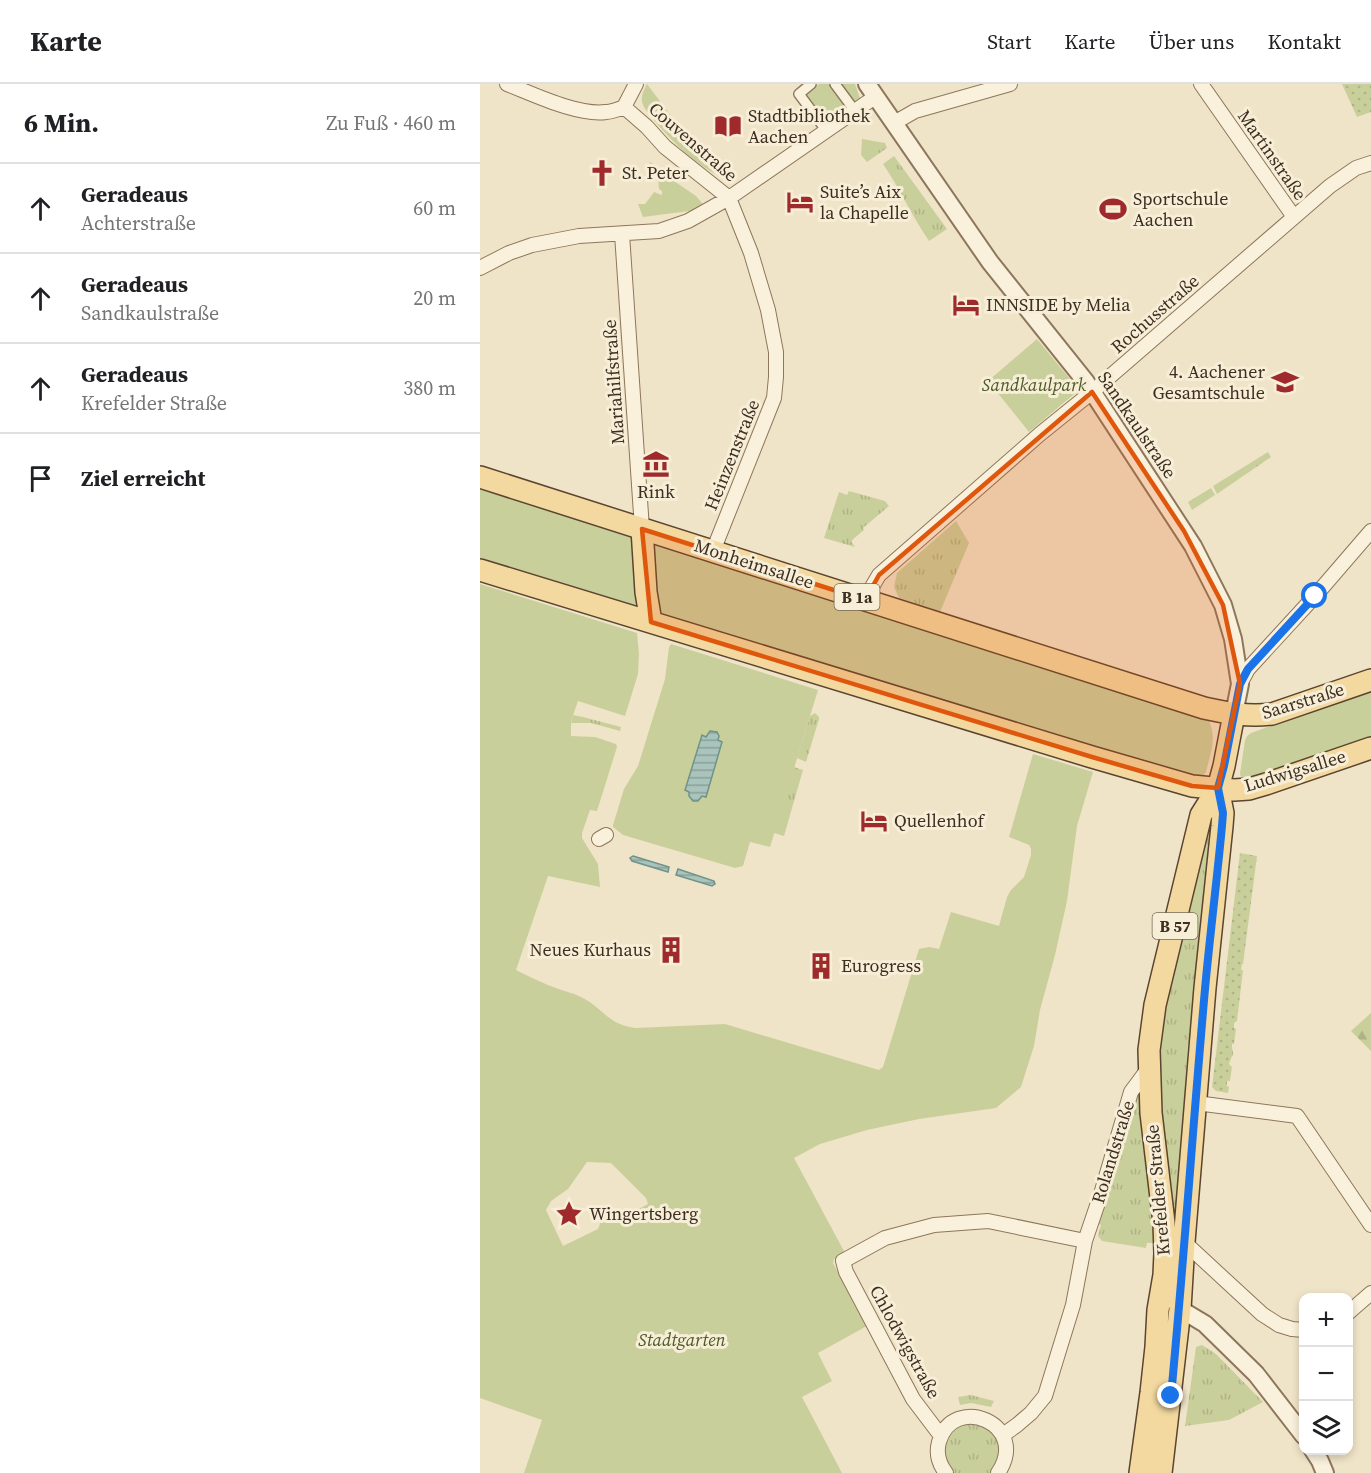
<!DOCTYPE html>
<html lang="de">
<head>
<meta charset="utf-8">
<style>
  :root { --surface:#fff; --page:#f2f2f2; --text:#202124; --muted:#757577; --line:#e0e0e0 }
  body { margin:0; font-family:"Source Serif 4",serif; background:var(--page); color:var(--text) }
  .controls { position:absolute; right:18px; bottom:18px; display:grid; overflow:hidden; border-radius:12px; box-shadow:0 3px 9px #0003 }
  .controls button { width:54px; height:54px; display:grid; place-items:center; padding:0; border:0; border-bottom:2px solid var(--line); background:var(--surface); color:var(--text); font:30px sans-serif }
  .stop { position:absolute; width:18px; height:18px; margin:-14px; border:4px solid #1a73e8; border-radius:50%; background:#fff }
  .stop.end { background:#1a73e8; border-color:#fff; box-shadow:0 2px 6px #0008 }
  .list { margin:0; padding:0; list-style:none }
  h2 { display:flex; justify-content:space-between; align-items:center; height:78px; margin:0; padding:0 24px; font-size:26px }
  h2 small { font-size:20px; font-weight:400; color:var(--muted) }
  .list li { display:grid; grid-template-columns:39px 1fr auto; gap:18px; align-items:center; box-sizing:border-box; height:90px; padding:0 24px; border-top:2px solid var(--line) }
  .list b { display:block; font-size:22px; white-space:nowrap }
  .list p { margin:0; font-size:20px; white-space:nowrap; color:var(--muted) }
  .list em { font-size:20px; font-style:normal; color:var(--muted) }
  .icon { flex:none; width:33px; height:33px; fill:none; stroke:currentColor; stroke-width:2; stroke-linecap:round; stroke-linejoin:round }
  .map { position:relative; flex:none; width:891px; height:1389px; overflow:hidden }
  header { display:flex; align-items:center; gap:36px; box-sizing:border-box; height:84px; padding:0 30px; background:var(--surface); border-bottom:2px solid var(--line) }
  header strong { font-size:28px }
  nav { display:flex; gap:33px; margin-inline-start:auto; font-size:21px }
  main { display:flex }
  aside { flex:1; background:var(--surface) }
  .map>svg:first-child { display:block }
  .grass { fill:url(#grass-tufts) }
  .forest { fill:url(#forest-firs) }
  .park { fill:#c9cf9b; fill-rule:evenodd }
  .garden { fill:url(#garden-dots) }
  .water { fill:url(#water-rules); stroke:#6f938a; stroke-width:1.5 }
  .lines { fill:none; stroke-linecap:round; stroke-linejoin:round }
  .pedestrian-casing { stroke:#8d765c; stroke-width:12 }
  .minor-casing { stroke:#8d765c; stroke-width:16 }
  .tertiary-casing { stroke:#8d765c; stroke-width:20 }
  .primary-casing { stroke:#5b4430; stroke-width:24 }
  .pedestrian { stroke:#faf1dc; stroke-width:9 }
  .minor { stroke:#faf1dc; stroke-width:14 }
  .tertiary { stroke:#faf1dc; stroke-width:16 }
  .primary { stroke:#f3d9a0; stroke-width:21 }
  .route { stroke:#1a73e8; stroke-width:8 }
  .marked { fill:#df570d; fill-opacity:0.2; stroke:#df570d; stroke-width:4.5; stroke-linejoin:round }
  .labels { text-anchor:middle; stroke-width:6; stroke-linejoin:round; paint-order:stroke }
  .shield { fill:#f7eed8; stroke:#756857; stroke-width:1.5 }
  .shield-label { font-size:16px; font-weight:bold; fill:#3d2e20 }
  .poi-label { font-size:18px; fill:#3d2e20; stroke:#f7eed8; text-anchor:start }
  .street-label { font-size:18px; fill:#3d2e20; stroke:#f7eed8 }
  .park-label { font-size:18px; font-style:italic; fill:#4d5a26; stroke:#f7eed8 }
</style>
</head>
<body>
<header>
<strong>Karte</strong>
<nav><a>Start</a><a>Karte</a><a>Über uns</a><a>Kontakt</a></nav>
</header>
<main>
<aside>
<h2>6 Min.<small>Zu Fuß · 460 m</small></h2>
<ul class="list">
<li><svg class="icon" aria-label="ahead" viewBox="0 0 24 24"><path d="M12 20V5M6 11l6-6 6 6"/></svg><div><b>Geradeaus</b><p>Achterstraße</p></div><em>60 m</em></li>
<li><svg class="icon" aria-label="ahead" viewBox="0 0 24 24"><path d="M12 20V5M6 11l6-6 6 6"/></svg><div><b>Geradeaus</b><p>Sandkaulstraße</p></div><em>20 m</em></li>
<li><svg class="icon" aria-label="ahead" viewBox="0 0 24 24"><path d="M12 20V5M6 11l6-6 6 6"/></svg><div><b>Geradeaus</b><p>Krefelder Straße</p></div><em>380 m</em></li>
<li><svg class="icon" aria-label="arrive" viewBox="0 0 24 24"><path d="M6 21V4h12l-3 4 3 4H6"/></svg><div><b>Ziel erreicht</b></div></li>
</ul>
</aside>
<div class="map">
<svg width="891" height="1389" viewBox="0 0 891 1389">
  <defs>
    <pattern id="grass-tufts" width="24" height="20" patternUnits="userSpaceOnUse" patternTransform="scale(1.5)"><rect width="24" height="20" fill="#c9cf9b"/><path d="M3 7l-1-3M5 7V3M7 7l1-3M15 17l-1-3M17 17v-4M19 17l1-3" fill="none" stroke="#aeb285"/></pattern>
    <pattern id="forest-firs" width="22" height="20" patternUnits="userSpaceOnUse" patternTransform="scale(1.5)"><rect width="22" height="20" fill="#c9cf9b"/><path d="M5 1l3.5 6h-7zM16 11l3.5 6h-7z" fill="#aeb285"/></pattern>
    <pattern id="garden-dots" width="8" height="8" patternUnits="userSpaceOnUse" patternTransform="scale(1.5)"><rect width="8" height="8" fill="#c9cf9b"/><path d="M2 2h.1M6 6h.1" fill="none" stroke="#aeb285" stroke-width="1.8" stroke-linecap="round"/></pattern>
    <pattern id="water-rules" width="6" height="5" patternUnits="userSpaceOnUse" patternTransform="scale(1.5)"><rect width="6" height="5" fill="#a9c4bc"/><path d="M0 2.5h6" fill="none" stroke="#8ba098"/></pattern>
  </defs>
  <rect width="100%" height="100%" fill="#f0e4c8"/>
  <path class="grass" d="M382,55L405,59L407,64L387,78L381,71Z
    M414,72L467,145L449,157C432,132 420,105 403,80Z
    M788,368L791,373L737,410L733,402Z
    M731,404L735,411L712,426L708,418Z
    M369,407L405,417L409,422L383,444L384,446L371,457L375,463L344,454L359,408L367,411Z
    M476,437L489,459L460,528L419,514L414,503L417,489Z
    M335,629L339,633V635L326,678L317,674L330,632Z
    M93,631L103,633L141,643L140,647L111,639H91Z
    M314,683L323,686L304,752L294,749Z
    M728,731L733,732C723,806 715,880 711,954L708,961L695,1201L679,1019L680,944L719,785L717,781Z
    M657,1010L659,1012C661,1062 671,1110 675,1159H667L666,1164L622,1157L618,1152L621,1141L617,1139Z
    M722,1261L736,1270L783,1318L749,1336L705,1342L716,1263Z
    M491,1311L514,1317L511,1323L491,1319L480,1321L478,1313Z
    M486,1339L504,1341L518,1353L522,1371L512,1389H473C469,1385 468,1382 466,1376C459,1357 468,1346 486,1339Z"/>
  <path class="forest" d="M891,929V967L871,947Z"/>
  <path class="park" d="M167,0L235,90C210,75 198,63 178,41C173,34 164,26 162,18C161,11 164,6 167,0Z
    M339,0H375L380,14L378,18L347,40L326,11Z
    M169,77L191,95L216,112L222,119L221,124L217,126L163,133L158,120H165L174,108L182,111V107L179,105L178,93Z
    M557,255L599,306L549,348L508,297Z
    M0,399L727,633C738,653 731,667 726,688L723,692L718,694L0,474Z
    M0,500L157,549L159,570L158,590L145,632L98,617L91,637V652L115,653L136,660L137,663L117,727L110,726L102,749V754L118,780L120,803L68,792L36,886C50,893 64,900 79,905C86,908 94,909 101,913C124,924 127,941 156,944L245,940L399,986L403,983L439,865L449,863L459,865L471,828L519,842L527,813L531,806L544,793L551,771V765L549,761L529,753L553,670L613,688L597,742L587,817L575,871L560,926L554,962L541,1003L516,1024L439,1035L387,1046L340,1060L314,1074L365,1169L354,1175L353,1179L387,1242L338,1269L352,1297L322,1313L362,1389H44L62,1336L0,1314ZM107,1078L131,1079L166,1114L168,1120L157,1126L155,1132L125,1131L122,1134L118,1145L83,1162L66,1126L71,1117L88,1105Z
    M191,560L338,606L290,763L270,758L263,782L255,784L143,751L133,743V741L144,705L158,682L185,595L189,563Z
    M891,609V657L787,695H762L760,690L765,656L767,652L771,649L822,630Z"/>
  <path class="garden" d="M862,0H891V28L877,33Z
    M760,769L777,772L763,880H762L761,886H763L757,937L754,939V944L756,945L754,960H752V965L753,966V972H752L749,980L752,983L750,997H747V1002L749,1003L748,1009L736,1007L732,1003Z"/>
  <path class="water" d="M230,647L237,648L239,652L238,656L242,658L226,713L222,712L218,717H213L209,712V708L205,706L222,651L226,653Z
    M153,772L189,783L188,788L152,777L150,774Z
    M198,785L234,797L235,800L232,802L196,791Z"/>
  <g class="lines">
    <defs>
      <path id="pedestrian" d="M331,0L319,10L346,46
        M355,0L375,27"/>
      <path id="minor" d="M27,0C53,10 98,32 126,28C132,28 139,25 144,23
        M721,0L814,133
        M144,23L167,43L185,63L249,114L271,169L288,226L296,268V293L294,314L233,467
        M144,23L156,0
        M414,39L435,27L530,0
        M142,150L162,445
        M0,184L29,169L52,161L99,152L179,147L208,137L249,114L395,13
        M387,516L389,508L399,491L560,350L612,308L850,102L876,84L891,79
        M760,600L768,585L835,512L891,447
        M119,755L126,751
        M716,1019L817,1032L891,1141
        M704,1158L782,1230L799,1241L812,1245L824,1246
        M868,1229L891,1209
        M523,1351L537,1341L551,1329L565,1312L593,1221L605,1157L621,1110L651,1008L668,985
        M461,1352L433,1315L366,1188L363,1177L405,1154L454,1141L508,1137L605,1157
        M466,1389C459,1380 456,1369 459,1358C473,1308 551,1340 518,1389"/>
      <path id="tertiary" d="M387,0L510,178L606,298L713,462L743,521L753,555L760,600L754,630
        M695,1217L700,1225L725,1240L776,1290L824,1352
        M833,1366L840,1377L845,1389"/>
      <path id="primary" d="M0,393L724,624C747,629 768,633 792,630L891,596
        M162,445L166,508L171,538
        M0,486L612,673L712,702L754,706L769,705L786,700L891,664
        M660,1389L671,1309L676,1263L678,1226L684,1191L685,1169L684,1139L671,1029L669,966L675,921L721,731L738,704
        M681,1389L700,1225L704,1158L725,904L742,742L743,729L738,704L744,682L754,630"/>
    </defs>
    <use href="#pedestrian" class="pedestrian-casing"/>
    <use href="#minor" class="minor-casing"/>
    <use href="#tertiary" class="tertiary-casing"/>
    <use href="#primary" class="primary-casing"/>
    <use href="#pedestrian" class="pedestrian"/>
    <use href="#minor" class="minor"/>
    <use href="#tertiary" class="tertiary"/>
    <use href="#primary" class="primary"/>
  </g>
  <g class="lines">
    <path class="route" d="M691,1312C704,1176 713,1040 725,905C730,850 737,796 742,742L743,729L738,704L744,682L760,600L768,585L835,512"/>
  </g>
  <path class="marked" d="M612,308L704,447L743,521L760,600L738,704L712,702L612,673L171,538L162,445L385,516L399,491Z"/>
  <defs>
    <symbol id="library-bare" viewBox="-9 -9 18 18"><path d="M-6-4Q-3-5.5-.7-3.5V5Q-3 3-6 4ZM6-4Q3-5.5 .7-3.5V5Q3 3 6 4Z" fill="#9e2a2b" stroke="#f7eed8" stroke-width="2.5" paint-order="stroke"/></symbol>
    <symbol id="church-bare" viewBox="-9 -9 18 18"><path d="M-1.2-6h2.4v3.5h3.3v2.4h-3.3V6h-2.4V-.1h-3.3v-2.4h3.3Z" fill="#9e2a2b" stroke="#f7eed8" stroke-width="2.5" paint-order="stroke"/></symbol>
    <symbol id="hotel-bare" viewBox="-9 -9 18 18"><path d="M-6-4.5h1.5V1H6V5H4.5V3h-9V5H-6ZM-4 0a1.8 1.8 0 1 1 3.6 0ZM.5 0V-2.5h3Q6-2.5 6 0Z" fill="#9e2a2b" stroke="#f7eed8" stroke-width="2.5" paint-order="stroke"/></symbol>
    <symbol id="stadium-bare" viewBox="-9 -9 18 18"><path d="M0-5a6.5 5 0 1 0 0 10a6.5 5 0 1 0 0-10ZM-3.5-1.8h7v3.6h-7Z" fill="#9e2a2b" stroke="#f7eed8" stroke-width="2.5" paint-order="stroke"/></symbol>
    <symbol id="school-bare" viewBox="-9 -9 18 18"><path d="M0-5L7-2L0 1L-7-2ZM-4 1L0 2.5L4 1V4Q0 6-4 4Z" fill="#9e2a2b" stroke="#f7eed8" stroke-width="2.5" paint-order="stroke"/></symbol>
    <symbol id="museum-bare" viewBox="-9 -9 18 18"><path d="M0-6L6-3V-2H-6V-3ZM-5-1h2V3h-2ZM-1-1h2V3h-2ZM3-1h2V3H3ZM-6 4H6V6H-6Z" fill="#9e2a2b" stroke="#f7eed8" stroke-width="2.5" paint-order="stroke"/></symbol>
    <symbol id="building-bare" viewBox="-9 -9 18 18"><path d="M-4-6H4V6H1V3H-1V6H-4ZM-2.5-4.3h1.7v1.8h-1.7ZM.8-4.3h1.7v1.8H.8ZM-2.5-1h1.7V.8h-1.7ZM.8-1h1.7V.8H.8Z" fill="#9e2a2b" stroke="#f7eed8" stroke-width="2.5" paint-order="stroke"/></symbol>
    <symbol id="sight-bare" viewBox="-9 -9 18 18"><path d="M0-6L1.8-2.2L6-1.7L2.9 1.2L3.7 5.4L0 3.3L-3.7 5.4L-2.9 1.2L-6-1.7L-1.8-2.2Z" fill="#9e2a2b" stroke="#f7eed8" stroke-width="2.5" paint-order="stroke"/></symbol>
  </defs>
  <g fill-rule="evenodd">
    <use href="#library-bare" x="229" y="23" width="38" height="38"/>
    <use href="#church-bare" x="103" y="70" width="38" height="38"/>
    <use href="#hotel-bare" x="301" y="99" width="38" height="38"/>
    <use href="#stadium-bare" x="614" y="106" width="38" height="38"/>
    <use href="#hotel-bare" x="467" y="202" width="38" height="38"/>
    <use href="#school-bare" x="786" y="279" width="38" height="38"/>
    <use href="#museum-bare" x="157" y="361" width="38" height="38"/>
    <use href="#hotel-bare" x="375" y="718" width="38" height="38"/>
    <use href="#building-bare" x="172" y="847" width="38" height="38"/>
    <use href="#building-bare" x="322" y="863" width="38" height="38"/>
    <use href="#sight-bare" x="70" y="1111" width="38" height="38"/>
  </g>
  <g class="labels">
    <g class="shield">
      <rect x="354.5" y="500" width="45" height="26" rx="4.5"/>
      <rect x="672.5" y="829" width="45" height="26" rx="4.5"/>
    </g>
    <g class="shield-label">
      <text x="377" y="519">B 1a</text>
      <text x="695" y="848">B 57</text>
    </g>
    <g class="poi-label">
      <text x="268" y="38">Stadtbibliothek<tspan x="268" dy="21">Aachen</tspan></text>
      <text x="142" y="95">St. Peter</text>
      <text x="340" y="114">Suite’s Aix<tspan x="340" dy="21">la Chapelle</tspan></text>
      <text x="653" y="121">Sportschule<tspan x="653" dy="21">Aachen</tspan></text>
      <text x="506" y="227">INNSIDE by Melia</text>
      <text x="785" y="294" text-anchor="end">4. Aachener<tspan x="785" dy="21">Gesamtschule</tspan></text>
      <text x="176" y="414" text-anchor="middle">Rink</text>
      <text x="414" y="743">Quellenhof</text>
      <text x="171" y="872" text-anchor="end">Neues Kurhaus</text>
      <text x="361" y="888">Eurogress</text>
      <text x="109" y="1136">Wingertsberg</text>
    </g>
    <g class="street-label">
      <text transform="translate(213 58) rotate(41)" y="6">Couvenstraße</text>
      <text transform="translate(792 71) rotate(55)" y="6">Martinstraße</text>
      <text transform="translate(675 230) rotate(-41)" y="6">Rochusstraße</text>
      <text transform="translate(134 298) rotate(-94)" y="6">Mariahilfstraße</text>
      <text transform="translate(657 341) rotate(56)" y="6">Sandkaulstraße</text>
      <text transform="translate(252 371) rotate(-68)" y="6">Heinzenstraße</text>
      <text transform="translate(274 480) rotate(18)" y="6">Monheimsallee</text>
      <text transform="translate(823 617) rotate(-17)" y="6">Saarstraße</text>
      <text transform="translate(815 687) rotate(-17)" y="6">Ludwigsallee</text>
      <text transform="translate(633 1068) rotate(-73)" y="6">Rolandstraße</text>
      <text transform="translate(678 1106) rotate(-95)" y="6">Krefelder Straße</text>
      <text transform="translate(425 1258) rotate(61)" y="6">Chlodwigstraße</text>
    </g>
    <g class="park-label">
      <text x="554" y="307">Sandkaulpark</text>
      <text x="202" y="1262">Stadtgarten</text>
    </g>
  </g>
</svg>
<div class="controls">
<button>+</button>
<button>−</button>
<button><svg class="icon" aria-label="layers" viewBox="0 0 24 24"><path d="M12 4l9 5-9 5-9-5zM3 14l9 5 9-5"/></svg></button>
</div>
<div class="stop" style="left:835px;top:512px"></div>
<div class="stop end" style="left:691px;top:1312px"></div>
</div>
</main>
</body>
</html>
